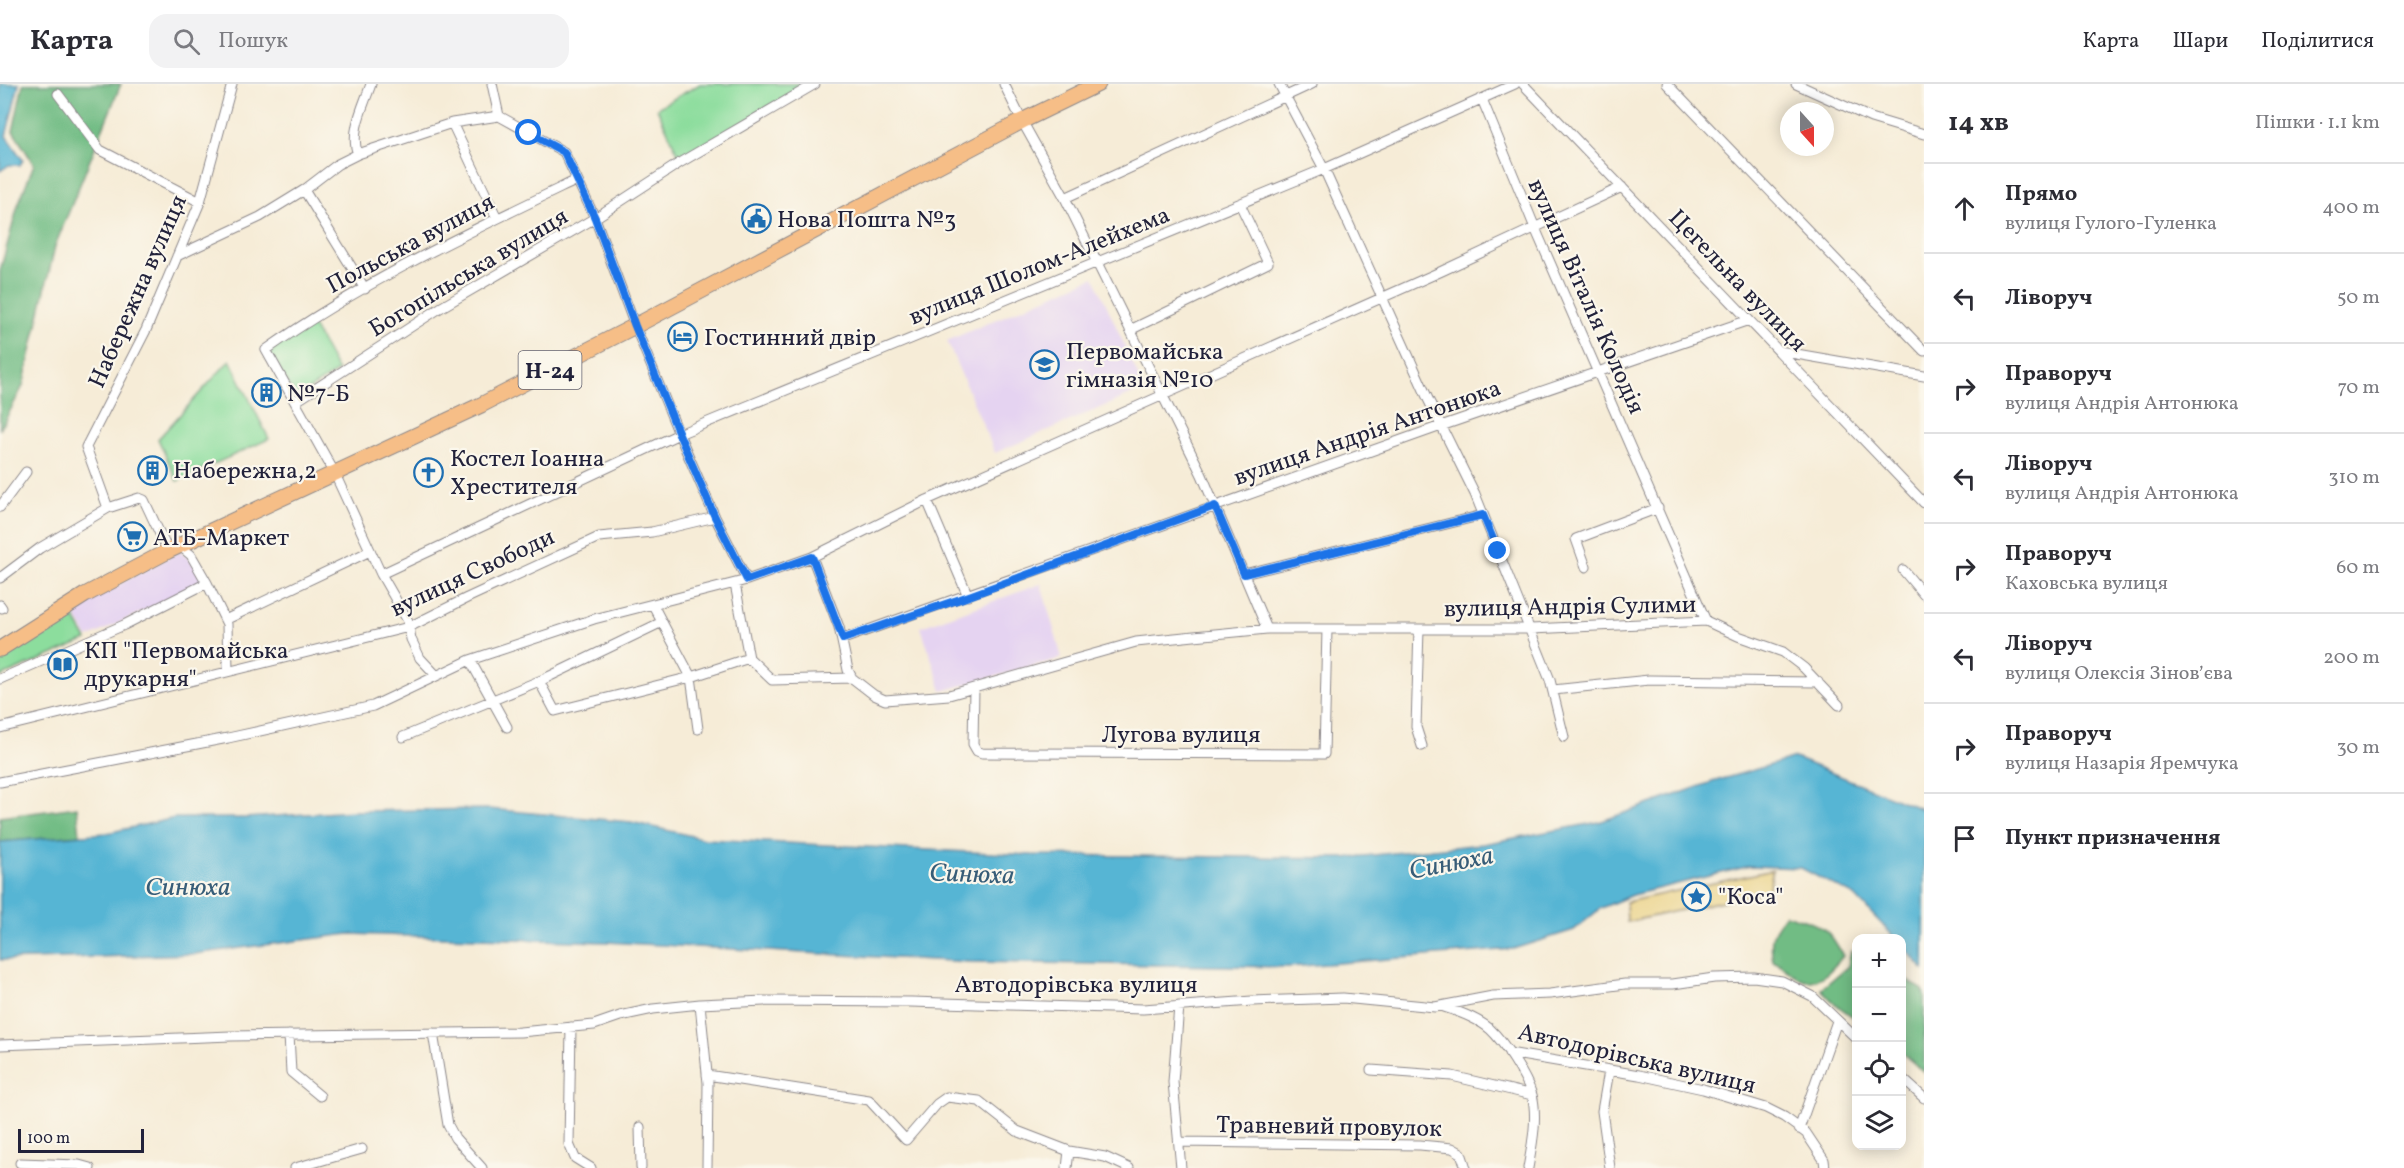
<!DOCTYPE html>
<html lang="uk">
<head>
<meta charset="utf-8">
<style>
  :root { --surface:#fff; --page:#f2f2f3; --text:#2b2b33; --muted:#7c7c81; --line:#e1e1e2 }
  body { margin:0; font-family:Vollkorn,serif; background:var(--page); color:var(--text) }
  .controls { position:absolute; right:18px; bottom:18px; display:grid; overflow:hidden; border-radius:12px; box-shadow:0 3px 15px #0003 }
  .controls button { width:54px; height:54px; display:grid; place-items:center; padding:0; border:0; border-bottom:2px solid var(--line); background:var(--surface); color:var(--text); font:30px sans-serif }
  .compass { position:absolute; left:1780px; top:18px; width:54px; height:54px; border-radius:50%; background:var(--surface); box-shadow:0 3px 15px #0003; rotate:159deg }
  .scale { position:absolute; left:18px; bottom:15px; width:126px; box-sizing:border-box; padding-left:6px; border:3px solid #22223b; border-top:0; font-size:16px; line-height:21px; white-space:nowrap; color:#22223b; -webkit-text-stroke:4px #fbf7ec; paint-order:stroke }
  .stop { position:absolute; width:18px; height:18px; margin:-14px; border:4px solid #1a73e8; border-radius:50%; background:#fff }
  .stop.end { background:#1a73e8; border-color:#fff; box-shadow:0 2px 6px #0008 }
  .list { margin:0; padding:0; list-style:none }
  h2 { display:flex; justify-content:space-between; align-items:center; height:78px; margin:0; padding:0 24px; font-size:26px }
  h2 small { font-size:20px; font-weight:400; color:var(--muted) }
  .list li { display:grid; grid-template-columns:39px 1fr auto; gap:18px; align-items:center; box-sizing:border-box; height:90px; padding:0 24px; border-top:2px solid var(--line) }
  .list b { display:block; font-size:22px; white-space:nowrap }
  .list p { margin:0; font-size:20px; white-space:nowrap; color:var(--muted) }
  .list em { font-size:20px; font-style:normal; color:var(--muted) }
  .icon { flex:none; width:33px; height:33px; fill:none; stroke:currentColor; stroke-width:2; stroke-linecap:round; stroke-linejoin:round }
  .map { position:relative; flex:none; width:1924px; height:1084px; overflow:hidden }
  header { display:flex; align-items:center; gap:36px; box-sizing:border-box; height:84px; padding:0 30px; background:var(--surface); border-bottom:2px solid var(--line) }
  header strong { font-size:28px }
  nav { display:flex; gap:33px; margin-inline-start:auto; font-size:21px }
  .search { width:420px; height:54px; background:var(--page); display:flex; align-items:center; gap:15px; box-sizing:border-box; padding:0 21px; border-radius:18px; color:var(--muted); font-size:22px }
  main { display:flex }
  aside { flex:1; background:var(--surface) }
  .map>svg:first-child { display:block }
  .built { fill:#e5d3f1 }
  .green { fill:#8cdd9d; stroke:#57806c; stroke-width:1.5 }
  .forest { fill:#71bc84; stroke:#4a6f60; stroke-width:1.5 }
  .sand { fill:#eeda9e; stroke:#887e6c; stroke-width:1.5 }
  .water { fill:#56b5d4; stroke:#3c6c88; stroke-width:1.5 }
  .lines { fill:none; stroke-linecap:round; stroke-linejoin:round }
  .street-casing { stroke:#8c8789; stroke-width:11 }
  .primary-casing { stroke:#8c8789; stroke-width:17 }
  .street { stroke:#fff; stroke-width:9 }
  .primary { stroke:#f6be87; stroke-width:15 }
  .route { stroke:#1a73e8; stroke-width:8 }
  .labels { text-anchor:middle; stroke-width:4.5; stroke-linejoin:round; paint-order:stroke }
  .shield { fill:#fbf7ec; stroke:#636270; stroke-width:1.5 }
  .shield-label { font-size:22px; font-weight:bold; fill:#22223b }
  .poi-label { font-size:24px; fill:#22223b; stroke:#fbf7ec; text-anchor:start }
  .street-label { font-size:24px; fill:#22223b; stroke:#fbf7ec }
  .water-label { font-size:26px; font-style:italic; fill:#375d78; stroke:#fbf7ec }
</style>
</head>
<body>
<header>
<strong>Карта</strong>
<div class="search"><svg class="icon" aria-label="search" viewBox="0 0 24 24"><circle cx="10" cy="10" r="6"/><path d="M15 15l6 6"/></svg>Пошук</div>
<nav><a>Карта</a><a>Шари</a><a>Поділитися</a></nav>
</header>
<main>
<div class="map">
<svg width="1924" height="1084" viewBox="0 0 1924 1084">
  <rect width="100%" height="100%" fill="#fbf7ec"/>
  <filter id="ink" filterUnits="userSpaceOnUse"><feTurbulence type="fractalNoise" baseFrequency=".0167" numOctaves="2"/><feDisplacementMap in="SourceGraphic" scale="12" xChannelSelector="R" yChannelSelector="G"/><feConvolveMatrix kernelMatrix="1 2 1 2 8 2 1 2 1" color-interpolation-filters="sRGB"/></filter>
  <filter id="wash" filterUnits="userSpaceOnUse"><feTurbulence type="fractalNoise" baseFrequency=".008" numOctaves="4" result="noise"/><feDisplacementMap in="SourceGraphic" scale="24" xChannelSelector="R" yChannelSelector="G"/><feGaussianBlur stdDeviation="1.35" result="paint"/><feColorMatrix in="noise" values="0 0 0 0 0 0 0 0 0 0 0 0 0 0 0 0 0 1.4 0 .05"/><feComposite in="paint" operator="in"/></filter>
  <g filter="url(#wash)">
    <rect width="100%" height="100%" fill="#f6ecd7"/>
    <path class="built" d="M1094,193L1144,305L995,369L947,257Z
      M180,467L189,474L205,497L88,554L72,526Z
      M1041,500L1062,574L942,607L921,543Z"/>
    <path class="green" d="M700,0H812L681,76L657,24Z
      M310,237L338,287L296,314L268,267Z
      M230,276L269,355L177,397L158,355Z
      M70,526L87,556L0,593V573Z"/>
    <path class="forest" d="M23,0H121L55,162L23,302L0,346V187L18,121L34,80L13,47Z
      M77,723L80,751L0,758V733Z
      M1785,830C1817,840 1828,840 1843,872C1834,883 1819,902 1802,896C1792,891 1784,881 1773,877C1769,855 1772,848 1785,830Z
      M1851,867L1856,869V935L1835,920L1821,905L1848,882Z
      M1902,894L1922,905L1924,911V988L1902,969Z"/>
    <path class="sand" d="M1773,786L1768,807L1627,838L1626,818Z"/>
    <path class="water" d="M0,0H19L6,52L23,76L20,81H9L0,87Z
      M1795,674L1924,726V886L1902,861V854H1895L1855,812L1801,784L1750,782L1632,811L1601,824L1574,846L1513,865L1289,883L969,878L606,858L349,850L194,870L0,876V758L107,749L175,734H244L354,727L489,725L631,738L705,755L1032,771L1344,774L1483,760L1599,738L1712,698Z"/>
  </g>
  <g filter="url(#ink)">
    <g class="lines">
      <defs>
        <path id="street" d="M492,0L499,32
          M1004,0L1022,37L1065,114L1202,391L1267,545
          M1279,0L1324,85L1428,315L1475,410L1550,596L1564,653
          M1523,0L1924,419
          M1667,0L1924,267
          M1796,0L1871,34L1924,50
          M58,10L100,66L200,118
          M1482,15L1535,144L1706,537
          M499,32L564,68L595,134L635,242L679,350L715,433L747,496
          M452,39L497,134
          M358,70C349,49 364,21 371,0
          M304,106L365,205
          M1065,114L1312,0
          M177,172L260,133L304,106L338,80L358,70L452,39L499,32
          M1130,246L1268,179L1240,120
          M1779,267L1924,292
          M295,318L440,224L595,134L681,78L815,0
          M927,416L968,512
          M0,423L26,388
          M179,461L191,471L207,499
          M168,467L144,416L139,414L108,424L86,363L146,246L200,118L232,0
          M812,473L839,543L848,586L852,594L874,611L885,616L949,611L1136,558L1194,552L1267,545H1531L1706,537L1738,552L1783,568L1804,584L1839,621
          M1586,483L1576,455L1658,424
          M1903,486L1924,511
          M381,490L679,350L1324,85L1515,0
          M1244,490L1483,431
          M0,494L40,464L108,424
          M735,500L749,574L772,596L852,594
          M0,521L2,524
          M653,521L691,593L698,645
          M225,536L370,467
          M1419,545L1416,643L1422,662
          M843,555L1441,342L1749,236
          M470,576L507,643
          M436,591L420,574L411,555L408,537L381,490L334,388L266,266C360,199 473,146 577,96
          M0,595L124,541L207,499L227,540L228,587
          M539,597L555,627L691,593L749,574
          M974,604L973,660L977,667L982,669L1324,670L1327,545
          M1553,606L1649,596L1818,598
          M0,644L409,543L467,514L599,453L652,448L715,433
          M403,653L544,595L662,538
          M0,698L228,654L373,622L470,576L594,535L747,496L812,473L927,416L1442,187L1622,103
          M700,920L708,999L707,1084
          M1179,922L1173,998L1181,1084
          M1444,923C1460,928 1477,934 1490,945C1504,958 1526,992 1532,1011C1538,1033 1532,1062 1528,1084
          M571,943L569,1060L575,1074L591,1084
          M433,949L448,1041L455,1054L482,1084
          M289,951L291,988L320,1012
          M0,961L231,952L520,948L594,941L620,932L653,925L700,920L764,917L911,918L1143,925L1252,917L1343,914L1435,923L1493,912L1550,910L1625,900H1673L1714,894L1754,893L1782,897L1812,912L1856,954
          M1509,969L1639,991L1703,1005L1766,1024L1784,1033L1806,1049L1824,1076L1825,1084
          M1371,986L1452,992L1532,1011
          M1609,987L1602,1027L1610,1084
          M707,991L869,1016L906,1056L937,1020L947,1013L979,1017L1017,1047L1069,1067L1105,1073L1129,1084
          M1902,994L1924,1014
          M640,1043L641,1084
          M1799,1045L1837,937
          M1179,1058L1420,1061L1452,1064L1461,1069L1466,1084
          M20,1079L79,1081L90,1084
          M295,1084L362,1065
          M1067,1084L1069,1067"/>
        <path id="primary" d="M0,565L85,511L168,467L481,321L635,242L1022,37L1098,0"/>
      </defs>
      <use href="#street" class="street-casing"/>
      <use href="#primary" class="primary-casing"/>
      <use href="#street" class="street"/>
      <use href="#primary" class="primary"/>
    </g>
  </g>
  <g class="lines" filter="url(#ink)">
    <path class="route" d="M529,49L564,68L595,134L635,242L679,350L715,433L747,496L812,473L843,555L969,512L1215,422L1244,490L1483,431L1498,467"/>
  </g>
  <defs>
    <symbol id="civic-ring" viewBox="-11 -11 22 22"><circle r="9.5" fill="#fbf7ec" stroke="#1f6fb2" stroke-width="1.5"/><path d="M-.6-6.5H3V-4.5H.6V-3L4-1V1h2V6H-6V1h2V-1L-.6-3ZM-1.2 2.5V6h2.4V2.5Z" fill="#1f6fb2"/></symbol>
    <symbol id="hotel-ring" viewBox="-11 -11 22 22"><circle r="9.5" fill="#fbf7ec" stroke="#1f6fb2" stroke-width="1.5"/><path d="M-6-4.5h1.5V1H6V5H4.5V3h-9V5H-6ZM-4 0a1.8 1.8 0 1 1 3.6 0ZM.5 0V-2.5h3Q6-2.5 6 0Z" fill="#1f6fb2"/></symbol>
    <symbol id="school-ring" viewBox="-11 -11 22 22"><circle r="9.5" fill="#fbf7ec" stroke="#1f6fb2" stroke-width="1.5"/><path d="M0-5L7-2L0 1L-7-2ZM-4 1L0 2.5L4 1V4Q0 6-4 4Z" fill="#1f6fb2"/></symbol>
    <symbol id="building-ring" viewBox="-11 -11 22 22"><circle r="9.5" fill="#fbf7ec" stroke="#1f6fb2" stroke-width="1.5"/><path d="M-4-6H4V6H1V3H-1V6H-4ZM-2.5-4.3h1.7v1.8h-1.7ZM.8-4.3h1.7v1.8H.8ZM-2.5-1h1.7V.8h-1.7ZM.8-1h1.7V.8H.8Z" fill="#1f6fb2"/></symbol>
    <symbol id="church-ring" viewBox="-11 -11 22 22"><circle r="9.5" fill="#fbf7ec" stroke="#1f6fb2" stroke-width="1.5"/><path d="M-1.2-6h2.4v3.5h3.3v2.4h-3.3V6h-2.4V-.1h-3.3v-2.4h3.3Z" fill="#1f6fb2"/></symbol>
    <symbol id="supermarket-ring" viewBox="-11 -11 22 22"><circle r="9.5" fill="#fbf7ec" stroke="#1f6fb2" stroke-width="1.5"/><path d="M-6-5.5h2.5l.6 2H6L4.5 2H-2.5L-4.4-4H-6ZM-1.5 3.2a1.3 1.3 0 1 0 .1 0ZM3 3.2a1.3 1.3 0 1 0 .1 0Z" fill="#1f6fb2"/></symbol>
    <symbol id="library-ring" viewBox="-11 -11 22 22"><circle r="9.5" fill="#fbf7ec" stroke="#1f6fb2" stroke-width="1.5"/><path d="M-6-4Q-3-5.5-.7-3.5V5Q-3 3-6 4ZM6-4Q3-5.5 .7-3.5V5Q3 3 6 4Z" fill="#1f6fb2"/></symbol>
    <symbol id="sight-ring" viewBox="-11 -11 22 22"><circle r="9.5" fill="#fbf7ec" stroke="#1f6fb2" stroke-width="1.5"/><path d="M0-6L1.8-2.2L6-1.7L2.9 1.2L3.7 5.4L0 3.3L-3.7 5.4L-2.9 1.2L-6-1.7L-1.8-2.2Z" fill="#1f6fb2"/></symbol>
  </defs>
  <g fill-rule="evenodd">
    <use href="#civic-ring" x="740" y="118" width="33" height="33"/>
    <use href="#hotel-ring" x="666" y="236" width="33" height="33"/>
    <use href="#school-ring" x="1028" y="264" width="33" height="33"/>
    <use href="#building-ring" x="250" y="292" width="33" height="33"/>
    <use href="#building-ring" x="136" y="370" width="33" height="33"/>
    <use href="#church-ring" x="412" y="372" width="33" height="33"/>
    <use href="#supermarket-ring" x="116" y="436" width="33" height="33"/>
    <use href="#library-ring" x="46" y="564" width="33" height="33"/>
    <use href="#sight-ring" x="1680" y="796" width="33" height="33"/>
  </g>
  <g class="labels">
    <rect class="shield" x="518.5" y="267" width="63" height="38" rx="4.5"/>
    <g class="shield-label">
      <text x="550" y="294">Н-24</text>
    </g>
    <g class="poi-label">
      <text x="777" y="143">Нова Пошта №3</text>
      <text x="704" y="261">Гостинний двір</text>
      <text x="1066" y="275">Первомайська<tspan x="1066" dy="28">гімназія №10</tspan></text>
      <text x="287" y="317">№7-Б</text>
      <text x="450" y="382">Костел Іоанна<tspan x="450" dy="28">Хрестителя</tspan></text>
      <text x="173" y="394">Набережна,2</text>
      <text x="153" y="461">АТБ-Маркет</text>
      <text x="84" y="574">КП "Первомайська<tspan x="84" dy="28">друкарня"</tspan></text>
      <text x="1718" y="820">"Коса"</text>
    </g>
    <g class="street-label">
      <text transform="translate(410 159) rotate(-28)" y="8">Польська вулиця</text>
      <text transform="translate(1039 181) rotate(-22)" y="8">вулиця Шолом-Алейхема</text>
      <text transform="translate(468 188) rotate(-31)" y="8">Богопільська вулиця</text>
      <text transform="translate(1738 196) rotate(46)" y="8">Цегельна вулиця</text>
      <text transform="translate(137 207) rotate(-66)" y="8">Набережна вулиця</text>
      <text transform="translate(1587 212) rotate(66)" y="8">вулиця Віталія Колодія</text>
      <text transform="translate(1367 348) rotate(-19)" y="8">вулиця Андрія Антонюка</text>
      <text transform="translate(472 488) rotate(-25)" y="8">вулиця Свободи</text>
      <text transform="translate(1570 522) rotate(-1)" y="8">вулиця Андрія Сулими</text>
      <text x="1181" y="658">Лугова вулиця</text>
      <text x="1076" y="908">Автодорівська вулиця</text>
      <text transform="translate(1637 974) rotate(13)" y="8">Автодорівська вулиця</text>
      <text transform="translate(1329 1042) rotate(1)" y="8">Травневий провулок</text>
    </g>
    <g class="water-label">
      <text transform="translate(1451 778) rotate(-11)" y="9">Синюха</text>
      <text transform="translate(972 789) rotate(2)" y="9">Синюха</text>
      <text x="188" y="811">Синюха</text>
    </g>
  </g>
</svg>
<div class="controls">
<button>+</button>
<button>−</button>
<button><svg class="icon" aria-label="locate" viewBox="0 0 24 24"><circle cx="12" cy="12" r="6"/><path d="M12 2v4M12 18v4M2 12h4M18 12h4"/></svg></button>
<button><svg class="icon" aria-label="layers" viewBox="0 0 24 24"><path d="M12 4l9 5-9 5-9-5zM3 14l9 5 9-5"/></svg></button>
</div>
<svg class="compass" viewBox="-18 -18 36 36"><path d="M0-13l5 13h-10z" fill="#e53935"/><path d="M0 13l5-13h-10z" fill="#7c7c81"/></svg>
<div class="scale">100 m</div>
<div class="stop" style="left:529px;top:49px"></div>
<div class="stop end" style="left:1498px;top:467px"></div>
</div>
<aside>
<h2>14 хв<small>Пішки · 1.1 km</small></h2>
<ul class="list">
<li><svg class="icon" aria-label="ahead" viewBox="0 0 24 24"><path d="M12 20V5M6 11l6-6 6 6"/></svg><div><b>Прямо</b><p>вулиця Гулого-Гуленка</p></div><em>400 m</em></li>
<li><svg class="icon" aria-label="left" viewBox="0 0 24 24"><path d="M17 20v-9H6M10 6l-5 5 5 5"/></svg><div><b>Ліворуч</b></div><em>50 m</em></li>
<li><svg class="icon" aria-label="right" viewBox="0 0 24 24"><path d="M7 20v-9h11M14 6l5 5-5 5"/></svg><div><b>Праворуч</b><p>вулиця Андрія Антонюка</p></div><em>70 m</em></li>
<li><svg class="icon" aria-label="left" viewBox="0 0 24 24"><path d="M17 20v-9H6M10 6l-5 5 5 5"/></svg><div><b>Ліворуч</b><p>вулиця Андрія Антонюка</p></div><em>310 m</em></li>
<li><svg class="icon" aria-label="right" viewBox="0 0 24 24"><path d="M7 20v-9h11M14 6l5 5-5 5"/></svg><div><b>Праворуч</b><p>Каховська вулиця</p></div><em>60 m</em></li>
<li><svg class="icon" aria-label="left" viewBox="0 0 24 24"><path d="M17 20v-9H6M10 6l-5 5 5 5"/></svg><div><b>Ліворуч</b><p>вулиця Олексія Зіновʼєва</p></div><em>200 m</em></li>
<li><svg class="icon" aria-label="right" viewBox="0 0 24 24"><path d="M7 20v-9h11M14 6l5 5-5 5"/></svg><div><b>Праворуч</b><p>вулиця Назарія Яремчука</p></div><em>30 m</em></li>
<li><svg class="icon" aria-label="arrive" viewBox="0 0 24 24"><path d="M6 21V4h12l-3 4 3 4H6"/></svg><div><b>Пункт призначення</b></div></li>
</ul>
</aside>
</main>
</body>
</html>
